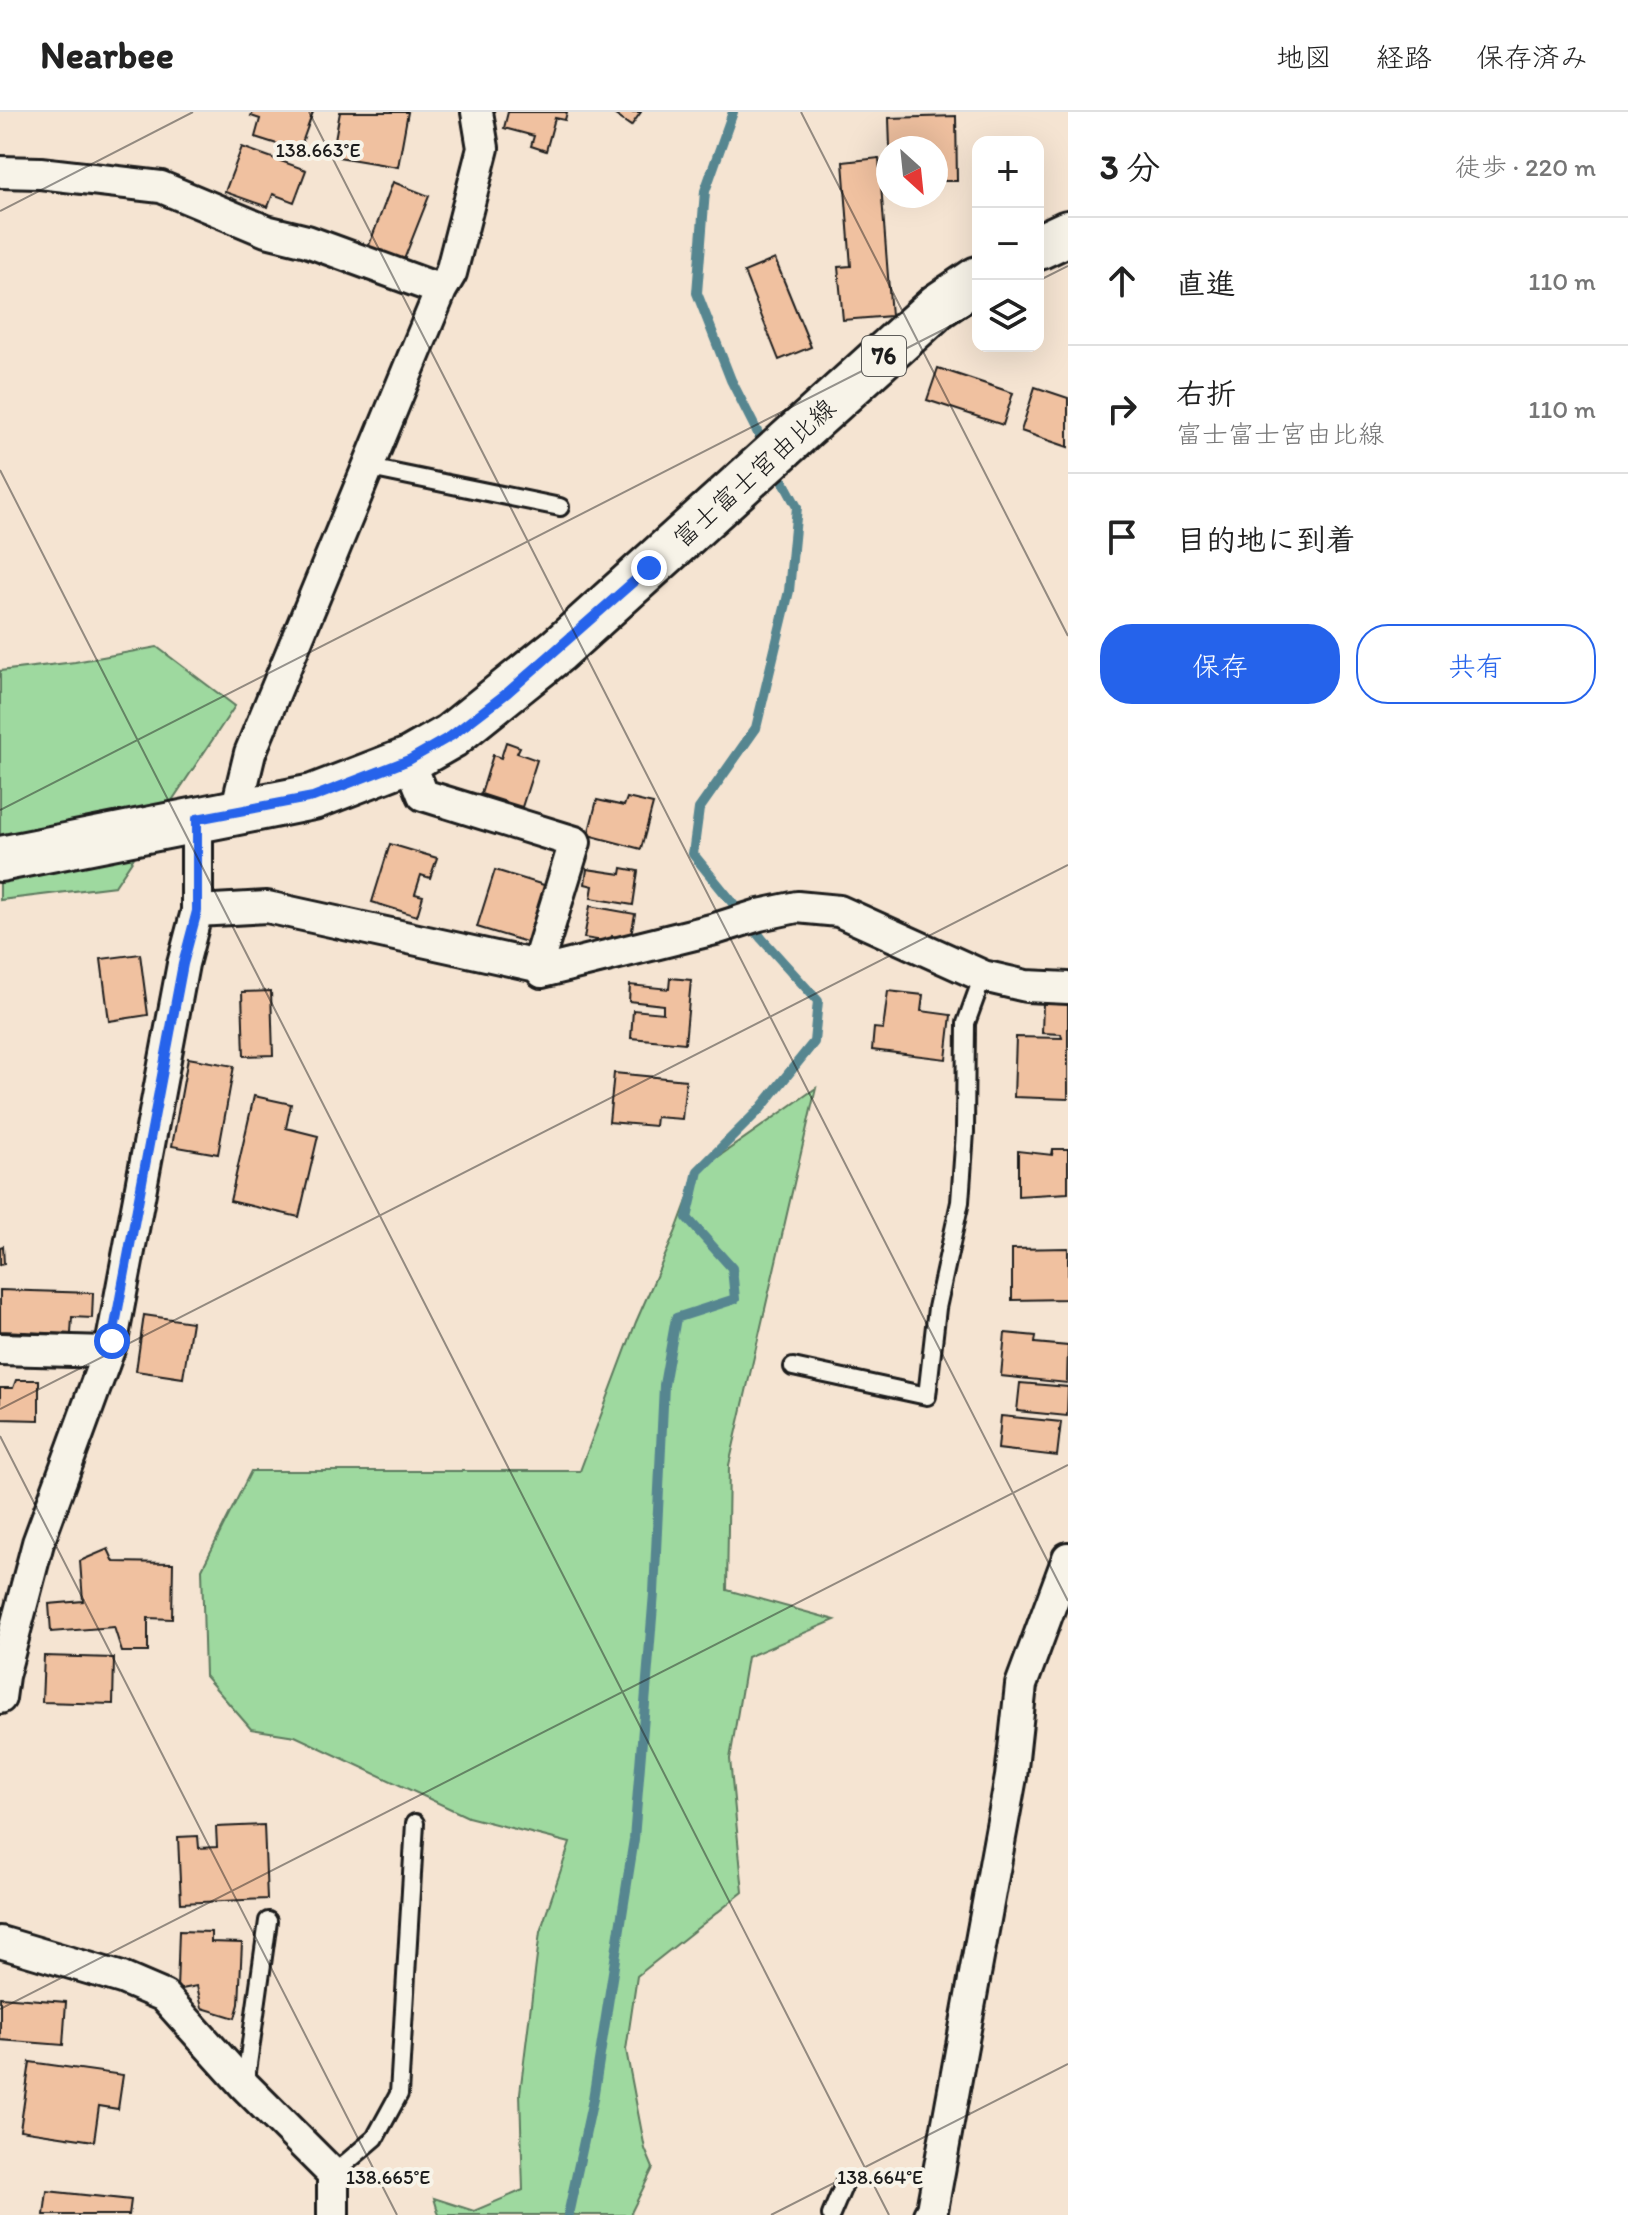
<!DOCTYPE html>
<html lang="ja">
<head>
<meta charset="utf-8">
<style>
  :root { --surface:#fff; --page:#f2f2f2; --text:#222; --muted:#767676; --line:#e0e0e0; --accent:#2563eb }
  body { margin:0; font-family:Itim,"Klee One",sans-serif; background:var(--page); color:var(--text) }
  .controls { position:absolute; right:24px; top:24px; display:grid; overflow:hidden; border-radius:16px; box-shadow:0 8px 32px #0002 }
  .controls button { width:72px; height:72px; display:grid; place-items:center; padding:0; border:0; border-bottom:2px solid var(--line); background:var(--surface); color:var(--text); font:40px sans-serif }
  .compass { position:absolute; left:876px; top:24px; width:72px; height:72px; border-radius:50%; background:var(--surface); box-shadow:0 8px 32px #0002; rotate:153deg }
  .stop { position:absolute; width:24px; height:24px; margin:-18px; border:6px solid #2563eb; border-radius:50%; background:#fff }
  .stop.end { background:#2563eb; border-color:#fff; box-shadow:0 2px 8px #0008 }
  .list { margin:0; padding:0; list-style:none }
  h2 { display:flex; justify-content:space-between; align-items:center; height:104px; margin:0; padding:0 32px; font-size:34px }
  h2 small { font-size:26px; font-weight:400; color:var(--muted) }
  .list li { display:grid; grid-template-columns:52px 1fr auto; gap:24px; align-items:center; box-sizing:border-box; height:128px; padding:0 32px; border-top:2px solid var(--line) }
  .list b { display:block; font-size:30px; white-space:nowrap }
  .list p { margin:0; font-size:26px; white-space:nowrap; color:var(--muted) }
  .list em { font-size:26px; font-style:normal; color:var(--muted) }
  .actions { display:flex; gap:16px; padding:24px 32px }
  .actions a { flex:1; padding:18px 0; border:2px solid var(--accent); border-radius:32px; text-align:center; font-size:28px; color:var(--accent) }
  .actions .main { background:var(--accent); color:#fff }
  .icon { flex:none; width:44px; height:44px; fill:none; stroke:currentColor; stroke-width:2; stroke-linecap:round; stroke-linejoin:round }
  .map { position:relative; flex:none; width:1068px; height:2103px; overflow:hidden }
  header { display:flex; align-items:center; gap:48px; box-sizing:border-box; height:112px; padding:0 40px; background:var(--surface); border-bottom:2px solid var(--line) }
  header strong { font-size:38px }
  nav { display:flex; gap:44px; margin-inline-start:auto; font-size:28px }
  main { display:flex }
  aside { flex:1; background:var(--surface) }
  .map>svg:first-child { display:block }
  .green { fill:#9ed99f; stroke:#5d7a5e; stroke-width:2 }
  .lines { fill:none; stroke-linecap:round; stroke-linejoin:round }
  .stream { stroke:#578690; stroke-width:10 }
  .building { fill:#f0c1a0; stroke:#1c1c1c; stroke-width:2 }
  .lane-casing { stroke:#1c1c1c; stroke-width:22 }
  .street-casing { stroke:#1c1c1c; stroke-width:36 }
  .primary-casing { stroke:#1c1c1c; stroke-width:50 }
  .lane { stroke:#f7f3e8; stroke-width:16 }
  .street { stroke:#f7f3e8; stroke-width:30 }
  .primary { stroke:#f7f3e8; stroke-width:44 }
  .route { stroke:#2563eb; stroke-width:10 }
  .ticks { fill:none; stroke:#1c1c1c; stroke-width:2; stroke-opacity:0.45 }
  .labels { text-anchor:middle; stroke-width:8; stroke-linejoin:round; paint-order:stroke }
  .shield { fill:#f7f3e8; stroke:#5e5c59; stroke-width:2 }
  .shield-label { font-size:24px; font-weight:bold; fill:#1c1c1c }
  .street-label { font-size:26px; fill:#1c1c1c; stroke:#f7f3e8 }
  .ticks-label { font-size:20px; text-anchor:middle; fill:#1c1c1c; stroke:#f7f3e8; stroke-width:8; stroke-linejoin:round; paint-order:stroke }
</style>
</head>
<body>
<header>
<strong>Nearbee</strong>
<nav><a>地図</a><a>経路</a><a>保存済み</a></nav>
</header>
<main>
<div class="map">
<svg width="1068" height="2103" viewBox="0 0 1068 2103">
  <rect width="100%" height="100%" fill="#f5e4d2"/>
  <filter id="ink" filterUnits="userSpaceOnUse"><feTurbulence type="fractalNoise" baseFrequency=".0125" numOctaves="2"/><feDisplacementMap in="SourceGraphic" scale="16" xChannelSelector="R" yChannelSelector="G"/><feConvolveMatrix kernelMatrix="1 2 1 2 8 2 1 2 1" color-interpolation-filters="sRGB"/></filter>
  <g filter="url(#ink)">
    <path class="green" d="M157,535L235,594L115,774L0,788V559L75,550Z
      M816,976L729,1353L727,1478L835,1508L747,1545L730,1647L743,1780L637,1864L626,1938L645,2037L653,2056L630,2103H439L434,2086L474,2099L523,2078L520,1981L540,1820L570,1731L468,1705L295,1624L251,1617L205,1564L202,1457L251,1359H580L636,1210L675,1121L698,1059Z"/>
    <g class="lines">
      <path class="stream" d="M733,0L705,79L697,181L731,268L765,335
        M568,2103L593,1987L634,1727L654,1481L664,1273L676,1206L735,1187L732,1156L687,1106L698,1059L760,997L814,930L818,889L762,827L693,742L699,697L756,616L789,479L797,395L776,356"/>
    </g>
    <path class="building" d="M253,0H313L299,39L255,25L260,7L251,4Z
      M340,0H408L398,55L332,44Z
      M508,0H567L565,8L555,6L546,39L531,34L534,24L504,16Z
      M611,0H641L631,14Z
      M956,4L957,69H936V36H890L889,6Z
      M242,35L306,58L294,90L273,82L268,95L225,80Z
      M879,46L891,204L843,208L838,155L851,154L843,50Z
      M393,70L429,84L403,150L368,136Z
      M775,147L811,235L779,248L744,160Z
      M938,256L1013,281L1003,313L927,288Z
      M1035,275L1068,286V335L1021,319Z
      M506,630L520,635L517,641L537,648L522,695L481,682L493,643L501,646Z
      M627,686L653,692L641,737L588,723L597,688L624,694Z
      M390,732L437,746L430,766L421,763L415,782L423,784L417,804L372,790Z
      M622,756L638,759L633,793L591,786L593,774L585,772L587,757L621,762Z
      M495,758L547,774L530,831L477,815Z
      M590,794L635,802L630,828L612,824L610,830L584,826Z
      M140,842L148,903L109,909L101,847Z
      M670,866L691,868L685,931L631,926L633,898L663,901V893L629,889L630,873L669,877Z
      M271,879L273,943L244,944L242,880Z
      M888,879L923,883L921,899L951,903L946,947L872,938L874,916L883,917Z
      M1043,891L1068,892V987L1014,985L1016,925L1062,926L1061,922L1042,921Z
      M188,946L234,954L218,1042L172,1034Z
      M614,961L686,968L682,1007L656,1005L655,1014L609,1010Z
      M254,984L291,992L286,1016L318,1024L299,1105L230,1089Z
      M1053,1037H1068V1081L1018,1084V1039L1052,1043Z
      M3,1134L4,1152L0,1153V1135Z
      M1068,1136V1187L1012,1188V1137Z
      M0,1178L93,1181L92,1206L72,1205L71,1222L0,1219Z
      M144,1203L192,1210L183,1266L136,1259Z
      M1005,1221L1036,1224L1035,1231L1068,1234L1067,1271L1001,1264Z
      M16,1268H39V1308L0,1307V1276H13Z
      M1020,1271L1068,1275L1067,1304L1017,1299Z
      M1001,1304L1061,1310L1057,1344L998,1337Z
      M108,1437L114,1450L173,1451L172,1507L148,1506V1540H122L114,1515L51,1520L49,1492L83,1489L80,1449Z
      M44,1544L114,1546L113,1592L42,1590Z
      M264,1713L267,1787L181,1791L178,1725L198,1724L199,1736L217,1735L216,1715Z
      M179,1819L211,1820V1830L242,1831L239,1892L235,1906L202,1896L197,1874L177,1878Z
      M0,1885L66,1890L63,1933L0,1928Z
      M30,1950L123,1963L118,1997L99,1994L94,2029L20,2018Z
      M47,2079L131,2088L129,2103H44Z"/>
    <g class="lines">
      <defs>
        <path id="lane" d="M370,356L560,395
          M793,1255L927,1284L937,1196L960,1090L965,1020L966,911L983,864
          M245,1974L268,1809
          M333,2062L375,2026L399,1982L415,1711
          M831,2103L845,2070"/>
        <path id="street" d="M0,60L40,61L161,75L266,119L307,129L441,178
          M409,648L423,683L575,730L537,854
          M236,699L250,641L441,178L451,161L483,36L477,0
          M197,799L267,795L537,854L542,860L715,817L759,803L797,795L839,799L983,864L1026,874L1068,876
          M0,1237L108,1240
          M0,1586L3,1564L38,1431L112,1229L183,852L197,799V707
          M0,1830L122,1866L164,1884L245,1974L333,2062V2103
          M929,2103L932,2098L1011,1665L1021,1573L1068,1446"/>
        <path id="primary" d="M1038,135L1068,121
          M0,747L313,685L409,648L451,624L558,538L938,194L978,167"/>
      </defs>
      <use href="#lane" class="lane-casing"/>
      <use href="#street" class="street-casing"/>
      <use href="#primary" class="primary-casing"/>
      <use href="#lane" class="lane"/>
      <use href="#street" class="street"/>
      <use href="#primary" class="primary"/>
    </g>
  </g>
  <g class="lines" filter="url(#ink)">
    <path class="route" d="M112,1229L183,852L197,799V707L313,685L409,648L451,624L507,581L649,456"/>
  </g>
  <path class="ticks" d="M309,0L1068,1489M801,0L1068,524M0,99L193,0M1038,169L1068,154M0,358L889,2103M0,698L978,200M0,1297L1068,753M0,1324L397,2103M0,1897L1068,1353M771,2103L1068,1952"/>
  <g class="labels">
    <rect class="shield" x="862" y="224" width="44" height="40" rx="6"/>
    <g class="shield-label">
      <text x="884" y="252">76</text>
    </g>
    <g class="street-label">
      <text transform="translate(754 361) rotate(-42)" y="9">富士富士宮由比線</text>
    </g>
  </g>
  <g class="ticks-label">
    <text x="318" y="45">138.663°E</text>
    <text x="388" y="2072">138.665°E</text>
    <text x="880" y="2072">138.664°E</text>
  </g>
</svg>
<div class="controls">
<button>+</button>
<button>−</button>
<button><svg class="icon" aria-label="layers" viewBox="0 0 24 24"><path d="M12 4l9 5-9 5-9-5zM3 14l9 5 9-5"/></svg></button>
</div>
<svg class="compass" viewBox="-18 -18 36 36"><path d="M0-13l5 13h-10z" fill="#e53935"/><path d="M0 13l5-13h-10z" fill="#767676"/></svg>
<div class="stop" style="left:112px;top:1229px"></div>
<div class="stop end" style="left:649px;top:456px"></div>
</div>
<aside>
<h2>3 分<small>徒歩 · 220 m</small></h2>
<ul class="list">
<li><svg class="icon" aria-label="ahead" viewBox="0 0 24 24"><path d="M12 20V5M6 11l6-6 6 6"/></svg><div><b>直進</b></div><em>110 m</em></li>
<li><svg class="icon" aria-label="right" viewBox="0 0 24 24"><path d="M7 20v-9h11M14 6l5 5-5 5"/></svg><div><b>右折</b><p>富士富士宮由比線</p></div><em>110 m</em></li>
<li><svg class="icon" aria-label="arrive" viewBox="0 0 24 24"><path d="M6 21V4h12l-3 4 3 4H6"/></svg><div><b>目的地に到着</b></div></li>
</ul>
<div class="actions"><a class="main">保存</a><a>共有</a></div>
</aside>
</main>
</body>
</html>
